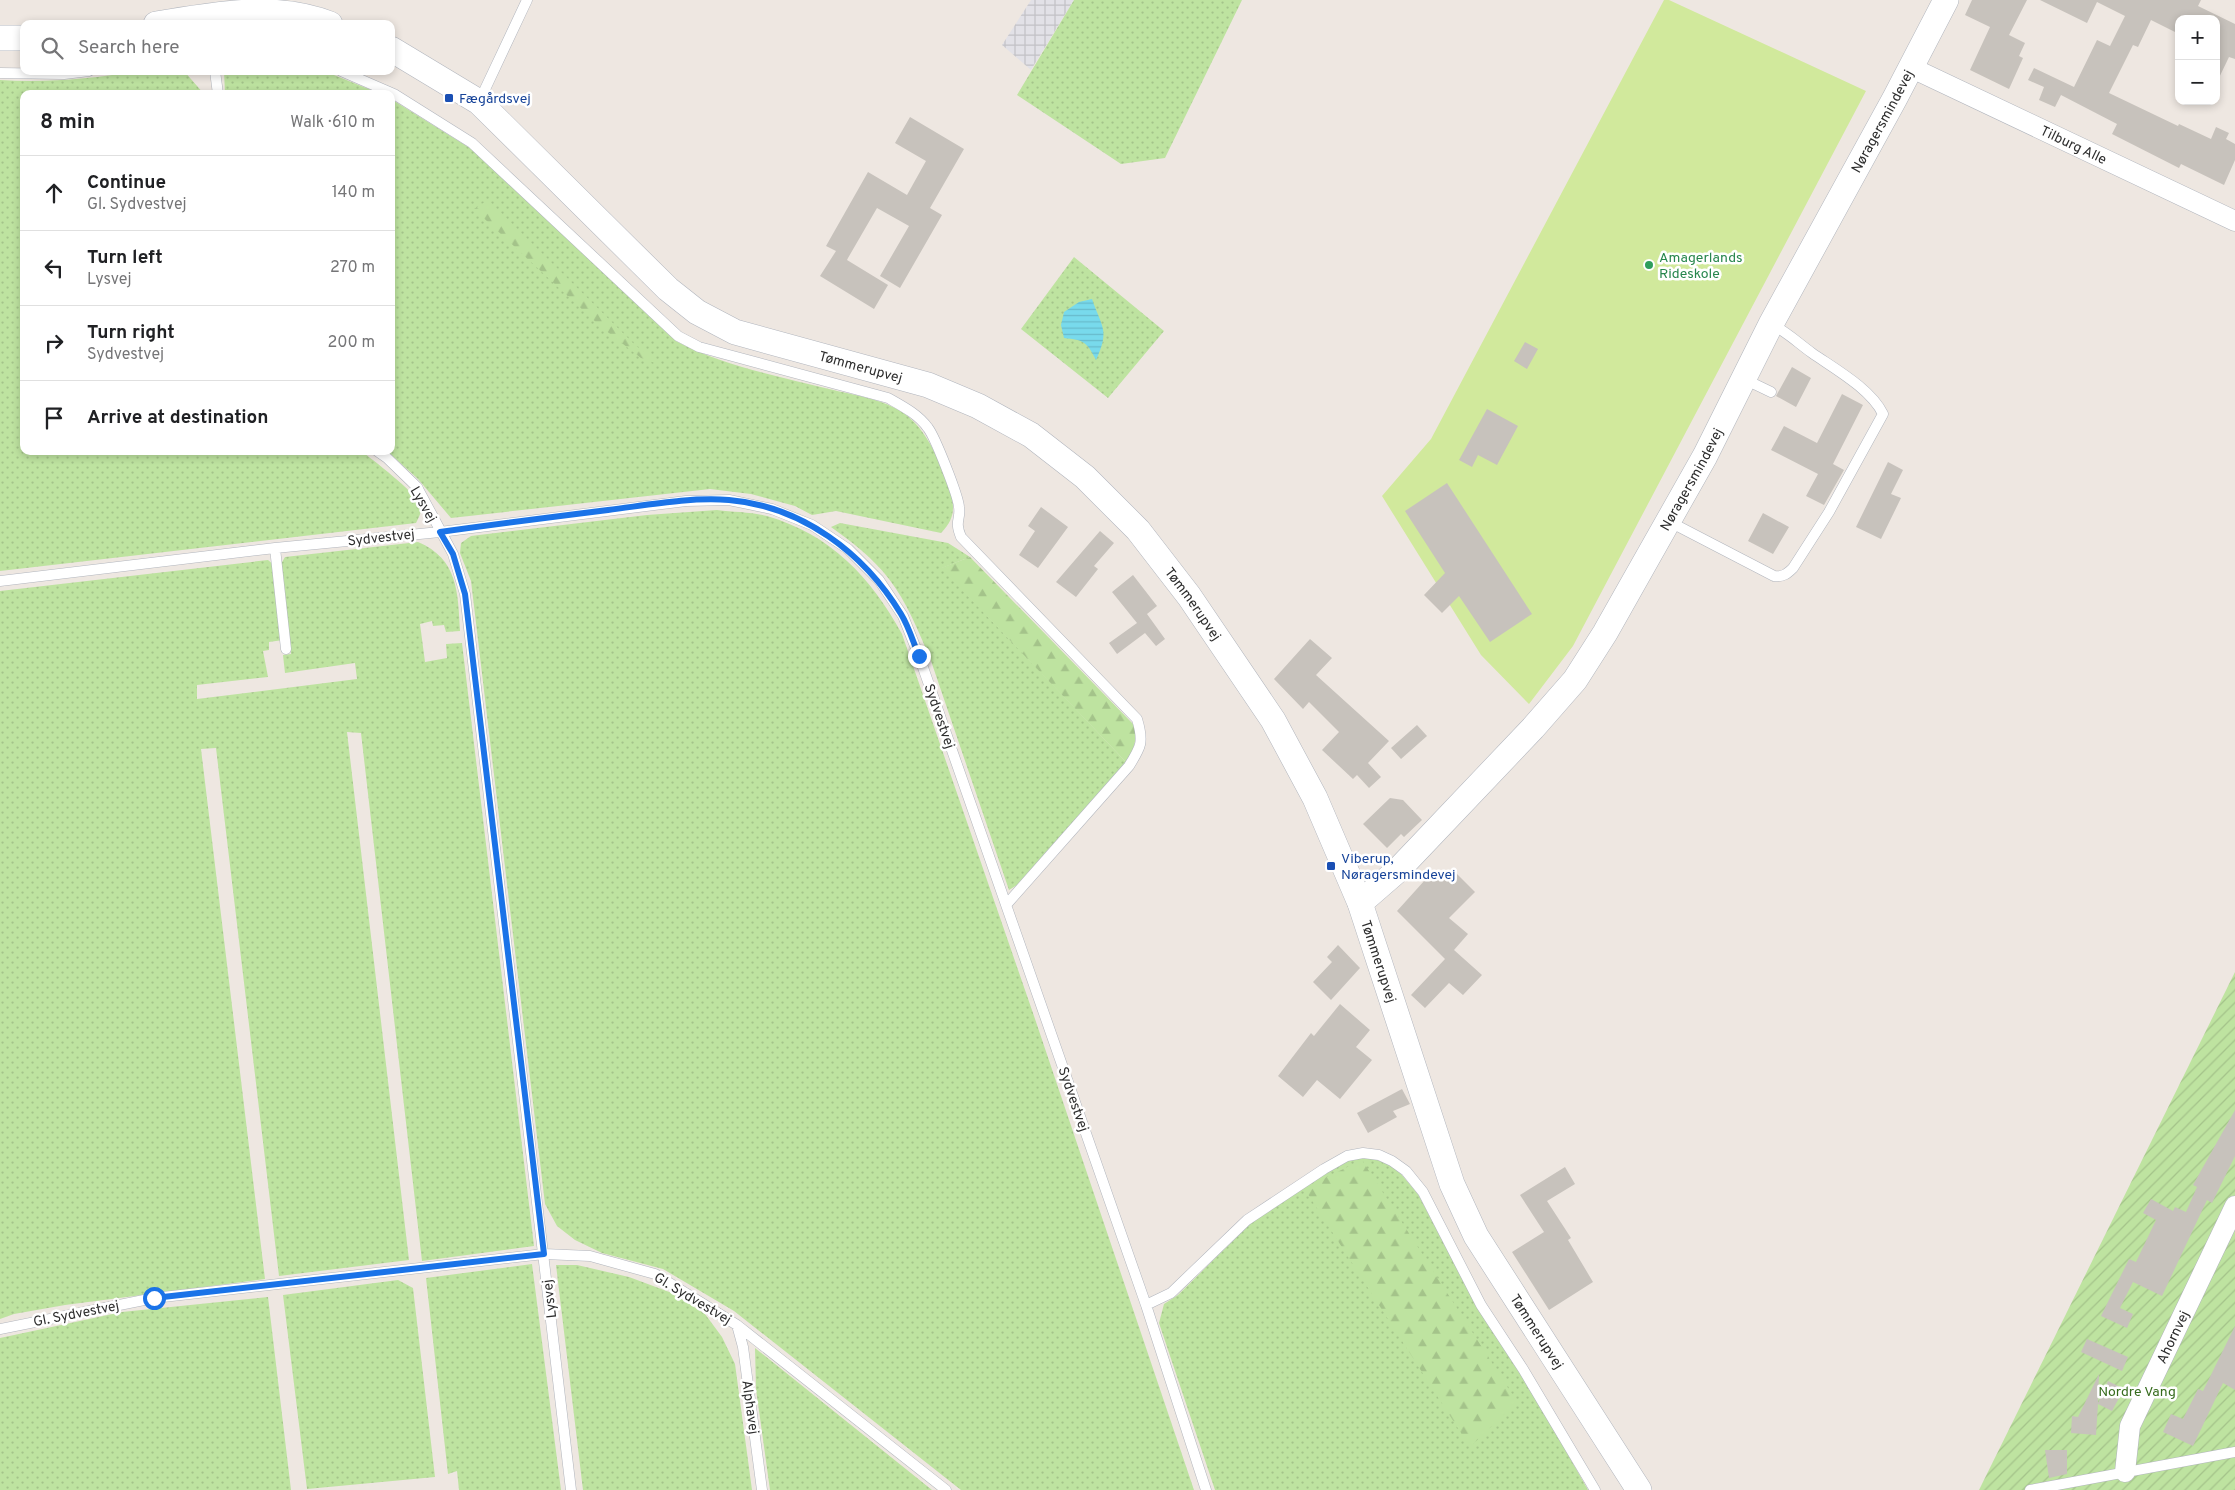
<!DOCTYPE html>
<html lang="en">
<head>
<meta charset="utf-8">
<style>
  :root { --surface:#fff; --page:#f6f6f6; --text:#202124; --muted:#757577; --line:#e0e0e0 }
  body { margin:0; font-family:Overpass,sans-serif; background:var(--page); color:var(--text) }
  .controls { position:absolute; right:15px; top:15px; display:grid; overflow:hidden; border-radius:10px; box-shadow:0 2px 8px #0003 }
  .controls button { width:45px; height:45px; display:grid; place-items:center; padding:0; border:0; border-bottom:1px solid var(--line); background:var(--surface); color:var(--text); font:25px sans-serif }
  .stop { position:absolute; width:15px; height:15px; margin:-11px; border:4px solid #1a73e8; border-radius:50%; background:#fff }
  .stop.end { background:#1a73e8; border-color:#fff; box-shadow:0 1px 5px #0008 }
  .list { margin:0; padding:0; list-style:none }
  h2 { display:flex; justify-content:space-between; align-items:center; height:65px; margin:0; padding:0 20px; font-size:21px }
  h2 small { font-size:16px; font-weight:400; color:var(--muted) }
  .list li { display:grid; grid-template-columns:32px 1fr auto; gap:15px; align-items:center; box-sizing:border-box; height:75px; padding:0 20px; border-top:1px solid var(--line) }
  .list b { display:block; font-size:19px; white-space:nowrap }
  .list p { margin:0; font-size:16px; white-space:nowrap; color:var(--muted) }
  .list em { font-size:16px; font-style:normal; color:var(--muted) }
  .icon { flex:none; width:28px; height:28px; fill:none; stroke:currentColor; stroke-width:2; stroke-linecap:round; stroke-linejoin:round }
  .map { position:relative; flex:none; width:2235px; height:1490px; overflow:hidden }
  .search { position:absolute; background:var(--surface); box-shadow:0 2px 8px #0003; left:20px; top:20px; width:375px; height:55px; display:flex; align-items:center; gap:12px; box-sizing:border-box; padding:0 18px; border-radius:10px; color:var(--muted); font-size:19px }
  .panel { position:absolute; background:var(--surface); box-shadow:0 2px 8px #0003; left:20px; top:90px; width:375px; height:365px; border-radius:10px }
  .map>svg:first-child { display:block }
  .industrial { fill:url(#industrial-grid) }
  .grass { fill:url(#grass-dots) }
  .forest { fill:url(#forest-firs) }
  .garden { fill:url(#garden-furrows) }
  .pitch { fill:#d1e99c }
  .water { fill:url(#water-rules) }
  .building { fill:#c7c2bc }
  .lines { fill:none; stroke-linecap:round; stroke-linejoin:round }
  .service-casing { stroke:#b1b5bd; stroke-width:11 }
  .minor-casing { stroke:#b1b5bd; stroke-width:21 }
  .tertiary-casing { stroke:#b1b5bd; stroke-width:26 }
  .service { stroke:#fff; stroke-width:10 }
  .minor { stroke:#fff; stroke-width:20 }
  .tertiary { stroke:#fff; stroke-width:25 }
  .route { stroke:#1a73e8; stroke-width:6 }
  .transit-dot { fill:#1a4fb4; stroke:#fff; stroke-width:2 }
  .leisure-dot { fill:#2e9e5b; stroke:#fff; stroke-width:2 }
  .labels { text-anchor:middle; stroke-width:5; stroke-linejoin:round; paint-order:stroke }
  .transit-label { font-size:14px; fill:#164399; stroke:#fff; text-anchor:start }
  .street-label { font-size:14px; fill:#2e2e2e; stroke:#fff }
  .leisure-label { font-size:14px; fill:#27864d; stroke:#fff; text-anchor:start }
  .park-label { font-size:14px; fill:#366b1d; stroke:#fff }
</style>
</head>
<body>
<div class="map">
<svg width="2235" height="1490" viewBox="0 0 2235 1490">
  <defs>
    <pattern id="industrial-grid" width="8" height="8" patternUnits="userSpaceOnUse" patternTransform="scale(1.25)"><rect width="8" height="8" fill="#e2e1e7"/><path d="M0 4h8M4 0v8" fill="none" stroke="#c2c1c6"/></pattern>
    <pattern id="grass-dots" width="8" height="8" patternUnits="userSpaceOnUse" patternTransform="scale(1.25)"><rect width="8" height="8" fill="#bee3a0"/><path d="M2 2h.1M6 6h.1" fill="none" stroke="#a4c38a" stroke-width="1.8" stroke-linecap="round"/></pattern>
    <pattern id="forest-firs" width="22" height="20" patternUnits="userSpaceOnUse" patternTransform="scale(1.25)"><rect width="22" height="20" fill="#bee3a0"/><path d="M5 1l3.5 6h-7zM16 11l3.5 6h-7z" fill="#a4c38a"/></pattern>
    <pattern id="garden-furrows" width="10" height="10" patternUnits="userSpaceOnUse" patternTransform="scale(1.25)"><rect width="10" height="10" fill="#bee3a0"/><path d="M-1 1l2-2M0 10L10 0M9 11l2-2" fill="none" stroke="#a4c38a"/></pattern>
    <pattern id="water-rules" width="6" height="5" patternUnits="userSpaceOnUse" patternTransform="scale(1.25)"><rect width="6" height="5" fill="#78daec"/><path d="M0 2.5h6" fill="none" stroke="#68bbcb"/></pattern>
  </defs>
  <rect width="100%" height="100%" fill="#eee7e1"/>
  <path class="industrial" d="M1031,0H1074L1031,70L1002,45Z"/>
  <path class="grass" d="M1074,0H1242L1165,158L1121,164L1017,95Z
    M136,71H184L204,94H24V451H361C372,459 416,493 420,504C423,511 419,517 416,523L0,571V80C44,83 93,79 136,71Z
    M224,71H324L381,94H225Z
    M391,99L473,150L676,341C723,366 778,376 829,389C853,395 884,399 905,414C926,430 938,457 947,481C954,502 958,516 941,533L836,511L812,515L795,506L751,494L710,489L451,518L418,479L387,451H391Z
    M1074,257L1164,331L1108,398L1021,329Z
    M717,510C733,512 751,512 767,516C831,535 870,576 902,634L1034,1016L1194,1490H961L734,1311L663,1269L602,1253L575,1240L557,1226L545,1204L471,581L460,553L461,543L471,536L647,515Z
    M840,523L948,543L970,557L942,568L1126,762L1017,885L1009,890L930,658C918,631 907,602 889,579C873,558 852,542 831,527Z
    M418,542C458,559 458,592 460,631L446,632L444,625L433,626L432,621L420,624L425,662L447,658L446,644L462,643L534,1246L422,1261L361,733L347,732L409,1260L279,1276L216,748L201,749L265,1279L65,1305L14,1314L0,1319V591L268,560L274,565L283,640L269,642V650L263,651L268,677L197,685V699L357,679L355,663L285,673L283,655L291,654L281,564L285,557Z
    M1369,1157L1388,1163L1401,1174L1418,1194L1473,1299L1543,1410L1588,1490H1215L1159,1323L1164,1304L1178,1295L1252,1222L1290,1196L1346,1161Z
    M532,1264L561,1490H459L457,1471L448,1474L426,1278Z
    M556,1265H577L629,1277L672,1293L705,1314L722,1337L735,1364L752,1490H583Z
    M398,1280L413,1288L435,1477L307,1489L283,1295Z
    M268,1297L291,1490H0V1338L122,1312Z
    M755,1348L932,1490H770L756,1389Z"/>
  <path class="forest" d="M488,200L636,346L666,367L641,358L600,326L474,209Z
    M970,557L1135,726C1137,741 1134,750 1126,762L941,568Z
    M1362,1160L1517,1402L1470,1447L1304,1188Z"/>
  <path class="garden" d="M2235,972V1490H1979Z"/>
  <path class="pitch" d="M1664,0H1669L1866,91L1573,646L1529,704L1481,655L1382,496L1431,439Z"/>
  <path class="water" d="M1092,299C1102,328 1110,330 1096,360C1087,342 1084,340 1064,338L1061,325L1064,312L1079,302Z"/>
  <path class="building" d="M1972,0H2027L2009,35L2025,43L2019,56L2023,58L2009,89L1970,70L1990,27L1965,15Z
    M2040,0H2201L2198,6L2235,24V59L2229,57L2216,84V19H2179V34L2151,20L2138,47L2133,45L2109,93L2178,126L2179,124L2211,139L2216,127L2229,133L2226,139L2235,144V160L2224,185L2181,164L2179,168L2112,134L2117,124L2061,95L2055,107L2039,100L2044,87L2028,80L2034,68L2074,87L2097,40L2110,46L2125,16L2097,2L2087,23Z
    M910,117L964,149L930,208L942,215L900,288L880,276L909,226L877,208L848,258L847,260L888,285L874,309L820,276L836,251L826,246L868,172L907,195L926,161L895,143Z
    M1525,342L1538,349L1527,369L1514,361Z
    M1792,367L1811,378L1796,407L1776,396Z
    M1842,394L1863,405L1833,464L1844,470L1824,505L1806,496L1818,474L1771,450L1784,426L1817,443Z
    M1487,409L1518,426L1497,465L1478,455L1472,467L1459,460Z
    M1888,462L1903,470L1891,494L1901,498L1881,539L1856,527Z
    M1447,483L1532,614L1490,642L1459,596L1442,613L1424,595L1445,573L1405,511Z
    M1041,507L1068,527L1038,568L1019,555L1035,531L1028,526Z
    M1763,513L1789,527L1773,554L1748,541Z
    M1100,531L1114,543L1094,566L1098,569L1076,597L1056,582Z
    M1133,575L1157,606L1147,614L1165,639L1156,646L1145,633L1117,654L1109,643L1137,623L1112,592Z
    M1310,639L1332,658L1316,675L1389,741L1368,763L1381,777L1369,788L1357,775L1353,779L1322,750L1339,732L1309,702L1303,709L1274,679Z
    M1417,725L1427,736L1401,759L1391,748Z
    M1390,798L1403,800L1422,820L1404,837L1401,834L1387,848L1363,824Z
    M1452,869L1475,892L1449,918L1468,934L1454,950L1482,975L1463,995L1449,983L1425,1008L1411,995L1445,959L1397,911L1434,870L1442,878Z
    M1338,945L1360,968L1331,1000L1313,982L1332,962L1327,957Z
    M1340,1004L1370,1030L1356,1047L1372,1060L1340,1099L1317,1080L1303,1097L1278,1076L1311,1033L1314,1036Z
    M1402,1089L1410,1104L1393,1111L1397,1117L1368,1133L1357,1113Z
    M2235,1110V1156L2212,1203L2207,1200L2162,1296L2133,1282L2120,1308L2133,1314L2127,1328L2101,1316L2129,1259L2136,1262L2156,1220L2143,1213L2151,1199L2173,1211L2175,1207L2186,1212L2197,1187L2193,1185Z
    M1565,1167L1575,1184L1547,1201L1571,1238L1568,1240L1593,1282L1549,1310L1512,1252L1544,1232L1520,1195Z
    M2235,1326V1390L2223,1383L2193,1446L2163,1432L2171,1414L2183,1419L2198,1389L2203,1391Z
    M2087,1339L2128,1357L2122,1371L2081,1352Z
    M2099,1374L2098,1403L2108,1381L2124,1389L2112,1411L2098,1404L2096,1435L2071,1433L2072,1416L2078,1417Z
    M2045,1450H2067V1474L2049,1478Z"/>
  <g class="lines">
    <defs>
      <path id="service" d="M215,71L218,94
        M341,71L394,94L472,143L678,336L699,347L888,398C902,406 918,414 928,428C935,437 958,495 959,507C961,520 954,520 961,537L1137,719C1144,742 1141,747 1129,766L1006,905
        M0,73L64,74L89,71
        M479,102L527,0
        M1744,379L1771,392
        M377,451L387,458L417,487L453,554L465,594L571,1490
        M1668,521L1774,576C1783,577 1787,574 1793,568L1829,512L1883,414C1871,389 1835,369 1812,353C1798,343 1787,332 1771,324
        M275,548L286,649
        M0,581L275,548L440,532L686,501L729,500L772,509L812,525L848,549L879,580L903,616L919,656L1146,1305L1206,1490
        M1146,1305L1171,1293L1247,1220L1324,1169L1347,1156L1363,1153L1379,1155L1392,1161L1406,1171L1423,1192L1481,1305L1523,1369L1595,1490
        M737,1325L743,1347L762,1490
        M0,1329L154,1298L544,1254L590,1256L655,1274L737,1325L946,1490
        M2030,1490L2235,1452"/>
      <g id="minor">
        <path id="s1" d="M1912,68L2235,221"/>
        <path id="s2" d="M2125,1472L2130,1426L2235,1206"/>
      </g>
      <g id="tertiary">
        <path d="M156,24C213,15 274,2 330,24"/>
        <path d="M0,38H24"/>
        <path id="s3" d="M391,49L479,102L668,289L697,312L735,332L928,385L978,406L1031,435L1085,477L1138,530L1189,596L1273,720L1315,798L1360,903L1452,1184L1476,1236L1639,1490"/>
        <path id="s4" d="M1360,903L1398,870L1533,728L1575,680L1605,633L1705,456L1771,324L1895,98L1946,0"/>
      </g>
    </defs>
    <use href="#service" class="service-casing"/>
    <use href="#minor" class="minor-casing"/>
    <use href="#tertiary" class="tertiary-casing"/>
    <use href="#service" class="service"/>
    <use href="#minor" class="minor"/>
    <use href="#tertiary" class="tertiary"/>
  </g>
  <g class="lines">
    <path class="route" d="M154,1298L544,1254L465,594L453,554L440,532C496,524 552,517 608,510C648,505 689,497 729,500C802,506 864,553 901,614C909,627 913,642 919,656"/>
  </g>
  <g class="transit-dot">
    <rect x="444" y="93" width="10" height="10" rx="2.5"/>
    <rect x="1326" y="861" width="10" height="10" rx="2.5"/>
  </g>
  <circle class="leisure-dot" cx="1649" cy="265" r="5"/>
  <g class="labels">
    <g class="transit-label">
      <text x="459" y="103">Fægårdsvej</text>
      <text x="1341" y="863">Viberup,<tspan x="1341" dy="16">Nøragersmindevej</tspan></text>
    </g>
    <g class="street-label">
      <text dy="5" stroke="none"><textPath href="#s4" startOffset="948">Nøragersmindevej</textPath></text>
      <text dy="5" stroke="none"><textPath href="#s1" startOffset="179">Tilburg Alle</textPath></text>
      <text dy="5" stroke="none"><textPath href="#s3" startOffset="579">Tømmerupvej</textPath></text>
      <text dy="5" stroke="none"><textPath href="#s4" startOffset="542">Nøragersmindevej</textPath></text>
      <text transform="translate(424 504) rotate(60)" y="5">Lysvej</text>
      <text transform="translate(381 537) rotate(-6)" y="5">Sydvestvej</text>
      <text dy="5" stroke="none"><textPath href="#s3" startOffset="999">Tømmerupvej</textPath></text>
      <text transform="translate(940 716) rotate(71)" y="5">Sydvestvej</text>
      <text dy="5" stroke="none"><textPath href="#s3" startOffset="1404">Tømmerupvej</textPath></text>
      <text transform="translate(1074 1099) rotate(71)" y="5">Sydvestvej</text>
      <text transform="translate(693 1298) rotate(31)" y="5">Gl. Sydvestvej</text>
      <text transform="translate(549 1299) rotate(-97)" y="5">Lysvej</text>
      <text transform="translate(76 1313) rotate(-11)" y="5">Gl. Sydvestvej</text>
      <text dy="5" stroke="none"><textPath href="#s3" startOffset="1809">Tømmerupvej</textPath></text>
      <text dy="5" stroke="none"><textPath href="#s2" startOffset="145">Ahornvej</textPath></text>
      <text transform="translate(751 1407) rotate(82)" y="5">Alphavej</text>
    </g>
    <g class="leisure-label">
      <text x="1659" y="262">Amagerlands<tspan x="1659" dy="16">Rideskole</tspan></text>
    </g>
    <g class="park-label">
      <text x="2137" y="1396">Nordre Vang</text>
    </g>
  </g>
</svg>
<div class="controls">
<button>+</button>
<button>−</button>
</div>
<div class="stop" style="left:154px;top:1298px"></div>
<div class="stop end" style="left:919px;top:656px"></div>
<div class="search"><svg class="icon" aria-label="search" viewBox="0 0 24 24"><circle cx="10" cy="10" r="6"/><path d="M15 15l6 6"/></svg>Search here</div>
<section class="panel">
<h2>8 min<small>Walk · 610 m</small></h2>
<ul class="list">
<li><svg class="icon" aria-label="ahead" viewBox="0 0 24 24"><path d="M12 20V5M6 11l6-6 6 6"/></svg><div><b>Continue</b><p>Gl. Sydvestvej</p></div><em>140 m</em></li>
<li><svg class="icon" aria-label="left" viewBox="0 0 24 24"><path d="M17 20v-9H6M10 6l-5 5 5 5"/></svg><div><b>Turn left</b><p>Lysvej</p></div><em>270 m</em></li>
<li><svg class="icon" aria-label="right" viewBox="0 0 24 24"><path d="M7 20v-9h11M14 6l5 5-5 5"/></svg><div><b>Turn right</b><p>Sydvestvej</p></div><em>200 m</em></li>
<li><svg class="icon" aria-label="arrive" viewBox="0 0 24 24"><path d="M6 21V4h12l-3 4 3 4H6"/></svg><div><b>Arrive at destination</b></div></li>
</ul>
</section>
</div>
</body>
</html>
